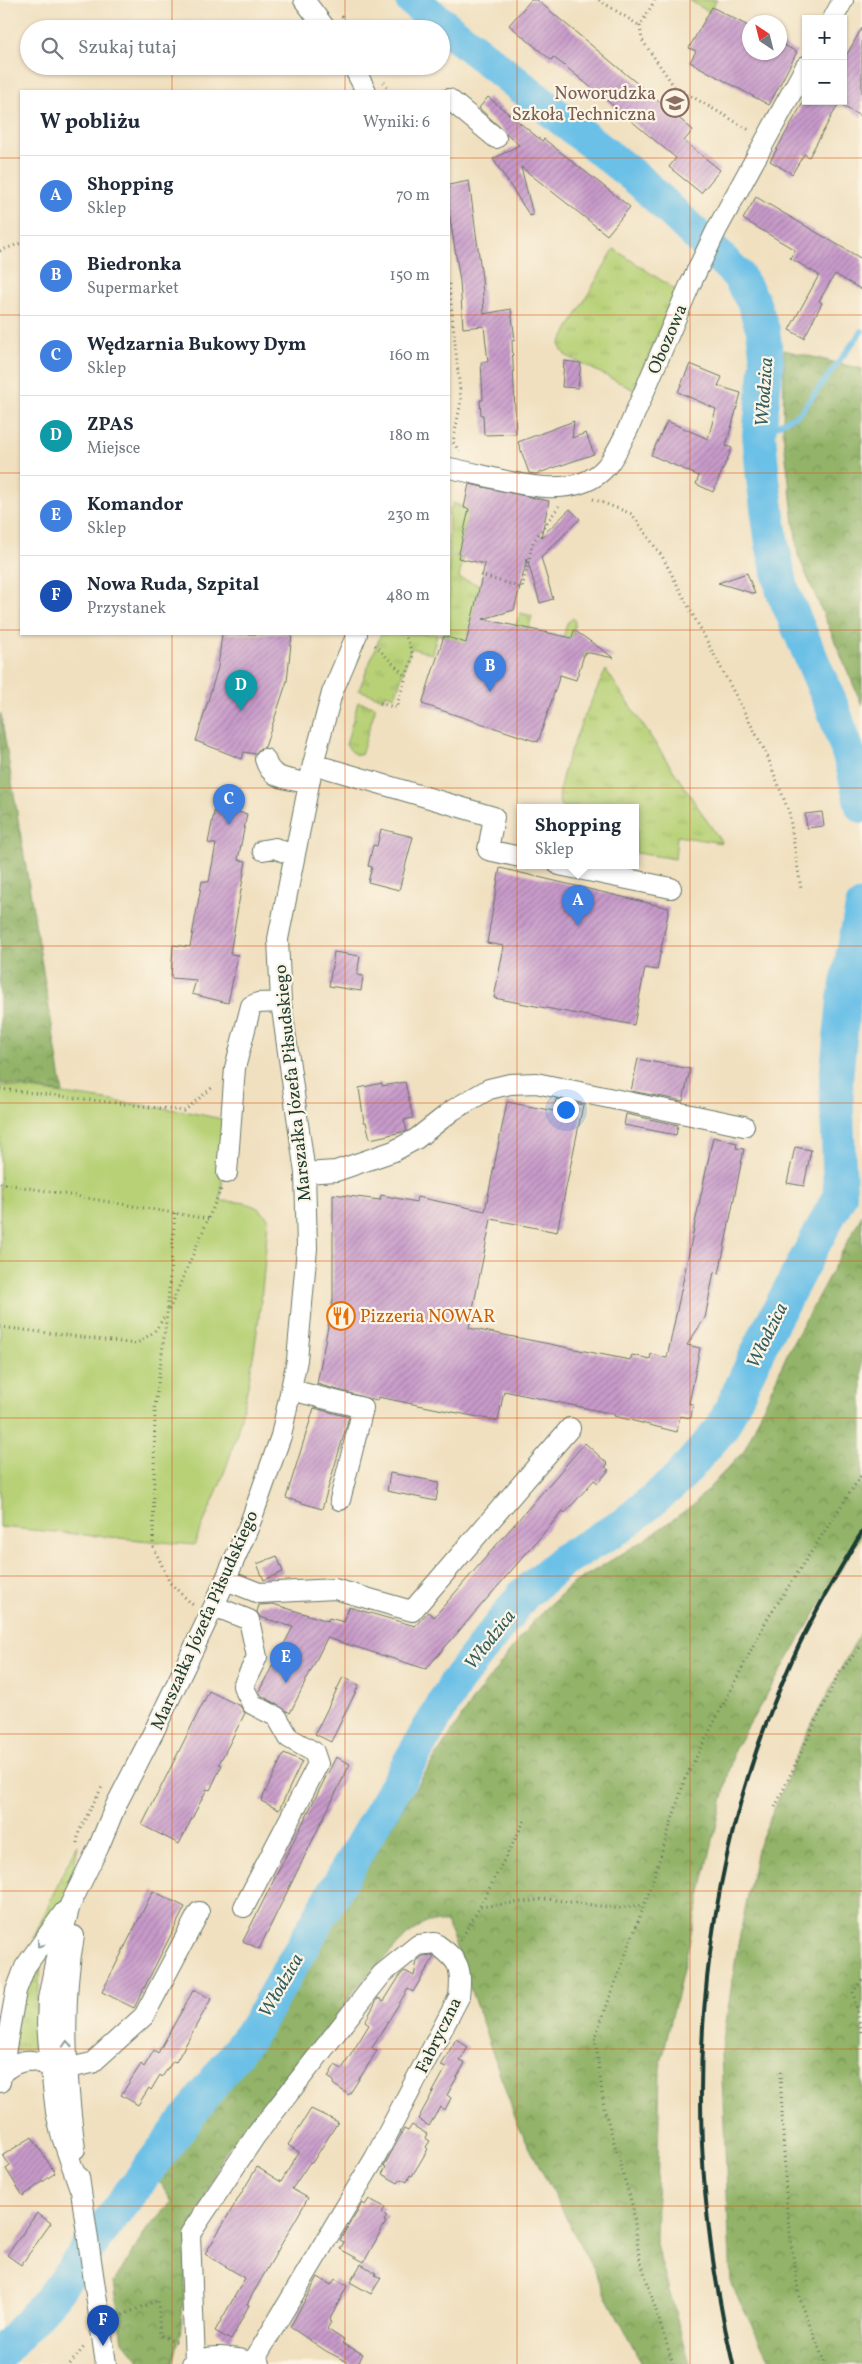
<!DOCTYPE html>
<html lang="pl">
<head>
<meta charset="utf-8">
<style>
  :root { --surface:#fff; --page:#f2f2f3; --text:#1f2937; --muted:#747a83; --line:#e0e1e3; --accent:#1f6fb2 }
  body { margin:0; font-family:Vollkorn,serif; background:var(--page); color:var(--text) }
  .controls { position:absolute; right:15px; top:15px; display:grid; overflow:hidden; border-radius:0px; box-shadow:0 1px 4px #0004 }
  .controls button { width:45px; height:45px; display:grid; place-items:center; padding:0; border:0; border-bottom:1px solid var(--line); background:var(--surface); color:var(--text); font:25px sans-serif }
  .compass { position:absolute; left:742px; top:15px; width:45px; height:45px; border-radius:50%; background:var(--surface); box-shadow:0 1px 4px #0004; rotate:325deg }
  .you { position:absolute; left:565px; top:1109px; width:18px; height:18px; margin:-12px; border:4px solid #fff; border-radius:50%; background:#1a73e8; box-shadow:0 0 0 8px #1a73e833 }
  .badge { display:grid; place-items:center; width:32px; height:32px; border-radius:50%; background:var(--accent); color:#fff; font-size:16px; font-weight:700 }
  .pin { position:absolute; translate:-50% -41px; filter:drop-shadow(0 1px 2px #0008) }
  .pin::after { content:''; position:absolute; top:26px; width:18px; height:15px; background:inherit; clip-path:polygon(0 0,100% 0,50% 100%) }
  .popup { position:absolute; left:517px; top:804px; width:122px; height:65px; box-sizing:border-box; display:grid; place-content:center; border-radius:0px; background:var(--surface); filter:drop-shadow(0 1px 4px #0005); font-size:16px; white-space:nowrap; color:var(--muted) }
  .popup b { font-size:19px; color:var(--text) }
  .popup::after { content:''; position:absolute; left:50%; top:100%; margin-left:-10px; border:10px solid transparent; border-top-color:var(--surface) }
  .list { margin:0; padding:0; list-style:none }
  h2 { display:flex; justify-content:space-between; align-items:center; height:65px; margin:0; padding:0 20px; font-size:21px }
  h2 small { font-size:16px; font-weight:400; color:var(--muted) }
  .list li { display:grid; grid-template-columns:32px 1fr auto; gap:15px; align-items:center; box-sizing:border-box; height:80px; padding:0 20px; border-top:1px solid var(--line) }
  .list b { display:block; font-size:19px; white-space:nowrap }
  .list p { margin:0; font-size:16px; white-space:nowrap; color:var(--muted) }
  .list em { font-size:16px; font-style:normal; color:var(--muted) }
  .icon { flex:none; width:28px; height:28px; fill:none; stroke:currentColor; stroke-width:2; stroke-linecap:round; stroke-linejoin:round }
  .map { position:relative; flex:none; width:862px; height:2364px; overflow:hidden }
  .search { position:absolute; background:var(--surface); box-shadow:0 1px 4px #0004; left:20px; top:20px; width:430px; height:55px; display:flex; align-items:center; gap:12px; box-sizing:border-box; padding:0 18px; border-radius:28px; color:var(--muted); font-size:19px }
  .panel { position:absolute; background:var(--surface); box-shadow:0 1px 4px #0004; left:20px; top:90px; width:430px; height:545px; border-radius:0px }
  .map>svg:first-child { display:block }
  .grass { fill:url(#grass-tufts); stroke:#6c8756 }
  .forest { fill:url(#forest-crowns); stroke:#58784e }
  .garden { fill:#b8d177; stroke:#6c8756 }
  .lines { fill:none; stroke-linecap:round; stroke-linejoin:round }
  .stream { stroke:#6ac0e7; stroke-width:5.5 }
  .river { stroke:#6ac0e7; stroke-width:34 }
  .building { fill:url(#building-hatch) }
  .minor-casing { stroke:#687665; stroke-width:22 }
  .path { stroke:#687665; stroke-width:3; stroke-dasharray:1 4; stroke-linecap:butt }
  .minor { stroke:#fff; stroke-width:20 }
  .rail { stroke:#1f3d34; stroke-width:4 }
  .oneway { stroke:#8f9e9a }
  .grid { fill:none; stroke:#d45610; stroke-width:1; stroke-opacity:0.55 }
  .labels { text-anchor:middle; stroke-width:4.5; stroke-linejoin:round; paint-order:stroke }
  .education-label { font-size:18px; fill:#785e54; stroke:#fcf5e5; text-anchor:end }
  .street-label { font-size:18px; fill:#1f3d34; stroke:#fcf5e5 }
  .food-label { font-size:18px; fill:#c56008; stroke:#fcf5e5; text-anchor:start }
  .water-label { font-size:19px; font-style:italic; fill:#325e61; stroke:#fcf5e5 }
</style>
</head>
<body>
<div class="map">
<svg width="862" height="2364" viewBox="0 0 862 2364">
  <defs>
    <pattern id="grass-tufts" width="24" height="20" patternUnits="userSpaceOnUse" patternTransform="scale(1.25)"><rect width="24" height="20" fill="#b8d177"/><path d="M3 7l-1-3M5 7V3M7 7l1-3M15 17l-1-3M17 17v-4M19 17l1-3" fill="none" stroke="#9eb468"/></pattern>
    <pattern id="forest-crowns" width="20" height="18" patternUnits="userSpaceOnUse" patternTransform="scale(1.25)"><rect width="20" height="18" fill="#92b368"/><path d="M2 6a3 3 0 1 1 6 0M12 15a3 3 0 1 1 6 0" fill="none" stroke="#779356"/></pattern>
    <pattern id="building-hatch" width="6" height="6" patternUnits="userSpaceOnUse" patternTransform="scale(1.25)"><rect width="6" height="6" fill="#c89aca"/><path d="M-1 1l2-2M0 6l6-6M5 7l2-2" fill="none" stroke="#a27fa5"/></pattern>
  </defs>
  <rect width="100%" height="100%" fill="#fcf5e5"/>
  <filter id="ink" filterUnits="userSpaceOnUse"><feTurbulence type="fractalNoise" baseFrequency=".02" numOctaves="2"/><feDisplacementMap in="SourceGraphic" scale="10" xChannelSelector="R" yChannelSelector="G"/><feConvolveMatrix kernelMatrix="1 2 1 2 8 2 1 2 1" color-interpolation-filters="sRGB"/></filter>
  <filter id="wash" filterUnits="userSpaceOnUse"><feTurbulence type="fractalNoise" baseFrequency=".0096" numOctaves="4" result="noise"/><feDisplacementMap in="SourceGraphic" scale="20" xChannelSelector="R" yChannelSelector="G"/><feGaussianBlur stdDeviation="1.12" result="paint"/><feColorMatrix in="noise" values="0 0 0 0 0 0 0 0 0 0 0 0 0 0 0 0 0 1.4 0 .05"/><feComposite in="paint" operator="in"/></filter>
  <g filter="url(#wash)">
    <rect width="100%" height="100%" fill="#f0e0c0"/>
    <path class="grass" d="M614,249L676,290L634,390L565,355L559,345Z
      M453,503L469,509L458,558L463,559L459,578L480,585L471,622L514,632L520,613L532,616L526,637L561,646L567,623L573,618L575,622L570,648L588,652L581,663L504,656L438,634H449V512Z
      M381,634H437L432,654L411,648L395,697L386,694L384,699L359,690Z
      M606,670L722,843L677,836L675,859L636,853V807H561C550,784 594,695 606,670Z
      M358,702L375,706V710L361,755L354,754L346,745Z
      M78,1845L69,1893L34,1938L62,1874Z
      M41,1961L35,2040L30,2051H14C18,2021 16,1982 41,1961Z"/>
    <path class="forest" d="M784,350L862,369V705L798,555L783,433Z
      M0,713L1,715L63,1093L0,1083Z
      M862,1215V1534L734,1750L660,2068L656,2245L690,2364H642L517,2123L447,1922H426L407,1935L356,1988L295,2079L223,2153L190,2234L180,2335L173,2364H142L123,2341L114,2282L147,2229L172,2202L157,2178L267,2038L398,1815L472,1701L534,1620L572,1584L643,1541L693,1505L744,1451L788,1352Z
      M862,1629V2364H771L731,2284L721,2055L737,1950L757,1849L804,1739Z"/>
    <path class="garden" d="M689,0H717L709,12Z
      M0,1085L184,1111L226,1120L221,1201C241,1202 255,1201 268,1218C263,1293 255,1370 234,1443C224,1478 208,1512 194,1545L0,1527Z"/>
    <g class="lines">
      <path class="stream" d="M759,435L800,413L862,331"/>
      <path class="river" d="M412,0L641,182L737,274L753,301L763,330L767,361L759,435L763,479L772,544L783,592L833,709L852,764L862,806
        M0,2354L47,2303L255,2028L456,1682L524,1594L565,1559L623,1525L677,1480L722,1428L765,1336L840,1195L836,1079L844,999L862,907"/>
    </g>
    <g id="blocks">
      <path class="building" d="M531,0H537L693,130L684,141L720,170L701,193L669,167L676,158L565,66L553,57L551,60L509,25Z
        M712,7L750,27V52H780V43L797,52L769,105L690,62L696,51L689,48Z
        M862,28V117L843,106V61Z
        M488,97L542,141L544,139L630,207L607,235L521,167L533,215L530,216L493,159L519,145L479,108Z
        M804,101H840L809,157L804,154L792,174L770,161Z
        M469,181L482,278L484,314L511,309L515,340L512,341L516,434L484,435L483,415H481L480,400H483L481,362H488L484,326L463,328L460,281L449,212V185Z
        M756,197L862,259V290L835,274L819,301L822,303L804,338L789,330L819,275L790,258L795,250L743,219Z
        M564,361L581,363L578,388L562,387Z
        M690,364L722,377L718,386L741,393L726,446L732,448L713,492L696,484L699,476L651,455L667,421L708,439L716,409L678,392Z
        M574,421L572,438L586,433L594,454L536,474L529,473L518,442Z
        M469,484L549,501L541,537L570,509L580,519L541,557L553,599L540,603L527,559L514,610L483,619L572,638L574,630L614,658L585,652L576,680L560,675L538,742L422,704L444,636L466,643L485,564L458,558L469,509L464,508Z
        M747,573L755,594L718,583Z
        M222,634H292L287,681L265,747L260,748L255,754L244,752L242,759L196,741L218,667Z
        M215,808L247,814L238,860L246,861L230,954L238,955L228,1003L192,994L196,980L171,978L173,945L190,947L202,881L209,882L216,844L208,843Z
        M822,812L824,826L807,828L805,814Z
        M381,829L413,837L399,890L368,882L372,867L368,866L373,845L377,846Z
        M500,868L669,908L657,970L645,968L634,1025L494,998L504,946L487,943Z
        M334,952L360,956L357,975L363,976L361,991L329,986Z
        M638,1059L690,1069L683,1101L631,1091Z
        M405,1082L413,1118L404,1120L407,1131L370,1139L366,1122H364L359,1088L382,1083V1086Z
        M556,1099L583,1105L557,1232L491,1219L469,1328L630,1360L632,1355L650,1359L651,1354L667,1358L713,1137L737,1143L736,1148L744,1149L719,1274L714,1272L705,1318L687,1345L700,1348L689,1404H693L691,1418L680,1416L677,1432L614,1416V1414L504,1391L498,1421L378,1397L377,1401L317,1384L333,1300V1194L380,1200L381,1195L416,1202L417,1197L485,1211L507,1102L554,1111Z
        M626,1114L678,1125L676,1135L624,1125Z
        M795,1147L811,1150L804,1186L787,1183Z
        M314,1408L349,1417L322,1509L286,1498Z
        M585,1443L608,1464L605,1467L609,1470L598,1483L594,1480L565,1513L563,1511L426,1669L327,1638L290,1713L261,1695L259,1691L293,1627L260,1617L257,1612L259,1605L273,1604L328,1621L329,1618L344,1622L349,1607L415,1626L428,1612L434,1617Z
        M390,1473L439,1482L436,1501L387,1491Z
        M277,1556L283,1572L264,1580L257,1564Z
        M343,1677L359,1685L331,1742L315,1734Z
        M209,1691L240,1706L245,1713L219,1764L222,1765L210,1790L207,1789L179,1844L142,1825Z
        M284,1753L302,1761L279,1810L261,1801Z
        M336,1757L350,1764L259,1949L243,1941Z
        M153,1891L185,1907L134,2008L102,1992Z
        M432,1955L434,1957L413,1992L408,1989L372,2048L377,2051L349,2095L333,2084L334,2081L328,2077L335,2065L342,2069L369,2025L365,2022L378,1998L384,2001L401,1974L405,1971L414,1976L417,1961L423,1956Z
        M194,1989L211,1999L176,2062L173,2061L162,2077L160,2075L151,2090L149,2088L138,2105L121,2095L141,2064L144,2067L154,2050L158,2053Z
        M456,2039L468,2047L460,2061L465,2063L447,2095L451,2098L445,2110L440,2107L429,2126L418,2119L446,2068L441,2066Z
        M311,2109L338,2122L312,2163L310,2162L292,2189L308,2198L247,2304L249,2305L231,2340L215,2331L245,2278L205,2254L257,2167L281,2182L299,2152L288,2145Z
        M412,2125L427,2134L425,2138L430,2141L426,2147L428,2149L412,2176L410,2175L407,2182L401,2179L398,2183L382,2174L386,2167L384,2166L404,2129L408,2131Z
        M32,2137L55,2173L23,2196L6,2169L10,2166L3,2155Z
        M369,2199L385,2207L382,2213L387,2216L384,2221L386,2222L364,2262L340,2249L344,2242L340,2240L362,2203L365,2205Z
        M37,2213L51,2223L21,2265L7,2255Z
        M361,2264L376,2273L375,2275L381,2278L371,2294L350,2282Z
        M318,2277L331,2285L335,2279L347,2286L329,2321L331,2322L327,2329L344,2340L342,2343L363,2354L358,2364H351L326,2351L290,2327Z"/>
    </g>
  </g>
  <g filter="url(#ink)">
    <use href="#blocks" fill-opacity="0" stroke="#687665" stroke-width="1"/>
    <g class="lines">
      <defs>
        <path id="minor" d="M304,0L326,29
          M833,19L843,0
          M353,66L366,91
          M449,99L496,138
          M449,468C493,475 570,508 606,467C616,455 622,441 629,427L689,287L717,229L806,66
          M265,759C271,781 289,778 309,784
          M313,764L494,817L488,850L520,857
          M263,850L275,848L294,856
          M559,865L671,888
          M227,1173L235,1068L251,1006L258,1003L281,1002
          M305,1173L336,1171L394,1151L416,1139L453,1110L489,1089L510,1084L536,1083L744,1126
          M291,1390L363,1408L340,1500
          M226,1580L259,1593L335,1589L412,1611L570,1428
          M214,1606L249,1620L257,1657L243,1686L252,1704L277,1717L289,1738L314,1752L318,1764L244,1907
          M74,1936C61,2004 66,2080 75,2149
          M69,2068L92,2063L144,2016L199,1912
          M1,2074C20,2056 42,2056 59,2077
          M0,2082L16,1991L25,1967L64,1912
          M79,2177L106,2364
          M80,2189L61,2134L56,2112L51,2070L47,2024L48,1999L56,1958L70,1905L99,1846L116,1805L154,1731L214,1606L249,1526L281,1436L297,1360L307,1248L305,1173L281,1002L278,939L313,764L332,693L357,634
          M195,2362L190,2234L256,2135L382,1974L418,1945L435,1943C460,1961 462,1967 459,1997L375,2158L253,2362
          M192,2364C211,2351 240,2359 260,2364"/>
      </defs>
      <use href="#minor" class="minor-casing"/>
      <path class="path" d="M599,0L640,26
        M655,0L640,26L642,40L674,86L751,131
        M342,16L352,29
        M384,82L389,91
        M0,251L21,243
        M449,284L461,401L453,442L459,451
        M593,499L632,514L663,558L766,753L789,812L801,889
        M480,575L522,588L533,542L559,506
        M375,645L406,677
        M380,703L396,708L413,655L405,634
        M0,1089L184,1111L214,1086
        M0,1183L208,1219
        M175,1213L167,1314L155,1407L153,1546L170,1583L193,1605
        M169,1310L221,1189
        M0,1327L136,1344L154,1332L166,1315
        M775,1807L839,1673L862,1645
        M77,1843L79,1831L102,1787
        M480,1906L525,1820
        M460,1941L480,1907L547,1899L615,1908L644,1905
        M862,1980L853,1992L862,2034
        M780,2072L787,2213L799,2297L825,2364
        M118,2317L158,2300L160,2335L176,2342
        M70,2364L84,2347
        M673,2364L639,2256L633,2208L604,2108L595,2037L649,1892L685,1779L766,1621L862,1474"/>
      <use href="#minor" class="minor"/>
      <path class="rail" d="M733,2364C677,2129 693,1879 793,1658C813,1614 837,1573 862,1532"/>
    </g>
    <defs><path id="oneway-chevron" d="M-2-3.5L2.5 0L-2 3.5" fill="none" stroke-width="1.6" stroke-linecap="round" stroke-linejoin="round" transform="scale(1.25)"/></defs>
    <g class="oneway">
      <use href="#oneway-chevron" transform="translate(40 1944) rotate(127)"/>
      <use href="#oneway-chevron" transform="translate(67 2044) rotate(-93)"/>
    </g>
  </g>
  <path class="grid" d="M172,0V29M345,0V29M517,0V2364M690,0V2364M172,66V91M345,66V91M0,158H21M449,158H862M0,315H21M449,315H862M0,473H21M449,473H862M0,630H21M449,630H862M172,634V2364M345,634V2364M0,788H862M0,946H862M0,1103H862M0,1261H862M0,1418H862M0,1576H862M0,1734H862M0,1891H862M0,2049H862M0,2206H862"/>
  <defs>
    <symbol id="school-ring" viewBox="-11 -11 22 22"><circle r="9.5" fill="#fcf5e5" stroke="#8d6e63" stroke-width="1.5"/><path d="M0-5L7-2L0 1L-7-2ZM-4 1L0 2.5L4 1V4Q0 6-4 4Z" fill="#8d6e63"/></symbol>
    <symbol id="restaurant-ring" viewBox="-11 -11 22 22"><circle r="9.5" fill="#fcf5e5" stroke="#e8710a" stroke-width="1.5"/><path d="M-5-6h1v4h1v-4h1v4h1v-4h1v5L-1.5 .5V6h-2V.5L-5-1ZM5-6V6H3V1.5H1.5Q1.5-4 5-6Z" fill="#e8710a"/></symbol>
  </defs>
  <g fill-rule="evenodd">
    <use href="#school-ring" x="659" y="87" width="32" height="32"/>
    <use href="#restaurant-ring" x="325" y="1300" width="32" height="32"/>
  </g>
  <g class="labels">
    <g class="education-label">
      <text x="656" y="99">Noworudzka<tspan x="656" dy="21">Szkoła Techniczna</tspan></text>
    </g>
    <g class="street-label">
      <text transform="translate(667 339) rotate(-67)" y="6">Obozowa</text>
      <text transform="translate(292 1083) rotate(-96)" y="6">Marszałka Józefa Piłsudskiego</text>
      <text transform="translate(204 1620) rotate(-66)" y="6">Marszałka Józefa Piłsudskiego</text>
      <text transform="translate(438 2035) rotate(-64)" y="6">Fabryczna</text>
    </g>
    <g class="food-label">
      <text x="360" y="1322">Pizzeria NOWAR</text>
    </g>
    <g class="water-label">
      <text transform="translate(763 392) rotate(-86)" y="7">Włodzica</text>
      <text transform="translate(766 1335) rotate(-64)" y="7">Włodzica</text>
      <text transform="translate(489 1639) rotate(-52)" y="7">Włodzica</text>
      <text transform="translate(280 1985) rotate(-60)" y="7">Włodzica</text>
    </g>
  </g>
</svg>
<div class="controls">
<button>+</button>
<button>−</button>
</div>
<svg class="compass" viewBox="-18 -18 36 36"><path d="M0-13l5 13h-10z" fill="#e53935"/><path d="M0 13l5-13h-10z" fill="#747a83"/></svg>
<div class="you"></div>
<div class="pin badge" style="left:578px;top:926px;background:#3f7fe0">A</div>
<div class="popup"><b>Shopping</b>Sklep</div>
<div class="pin badge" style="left:490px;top:692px;background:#3f7fe0">B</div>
<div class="pin badge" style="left:229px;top:825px;background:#3f7fe0">C</div>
<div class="pin badge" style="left:241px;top:711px;background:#0f9aa8">D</div>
<div class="pin badge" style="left:286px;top:1683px;background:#3f7fe0">E</div>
<div class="pin badge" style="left:103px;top:2346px;background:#1a4fb4">F</div>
<div class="search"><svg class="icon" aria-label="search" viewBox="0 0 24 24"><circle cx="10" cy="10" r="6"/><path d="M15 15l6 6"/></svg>Szukaj tutaj</div>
<section class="panel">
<h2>W pobliżu<small>Wyniki: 6</small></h2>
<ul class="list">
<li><span class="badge" style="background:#3f7fe0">A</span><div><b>Shopping</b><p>Sklep</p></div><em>70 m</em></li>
<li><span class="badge" style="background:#3f7fe0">B</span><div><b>Biedronka</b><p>Supermarket</p></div><em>150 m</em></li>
<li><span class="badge" style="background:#3f7fe0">C</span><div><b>Wędzarnia Bukowy Dym</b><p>Sklep</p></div><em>160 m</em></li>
<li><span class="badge" style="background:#0f9aa8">D</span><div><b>ZPAS</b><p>Miejsce</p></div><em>180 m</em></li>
<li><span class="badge" style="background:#3f7fe0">E</span><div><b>Komandor</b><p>Sklep</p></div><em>230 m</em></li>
<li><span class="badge" style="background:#1a4fb4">F</span><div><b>Nowa Ruda, Szpital</b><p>Przystanek</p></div><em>480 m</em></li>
</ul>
</section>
</div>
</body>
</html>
